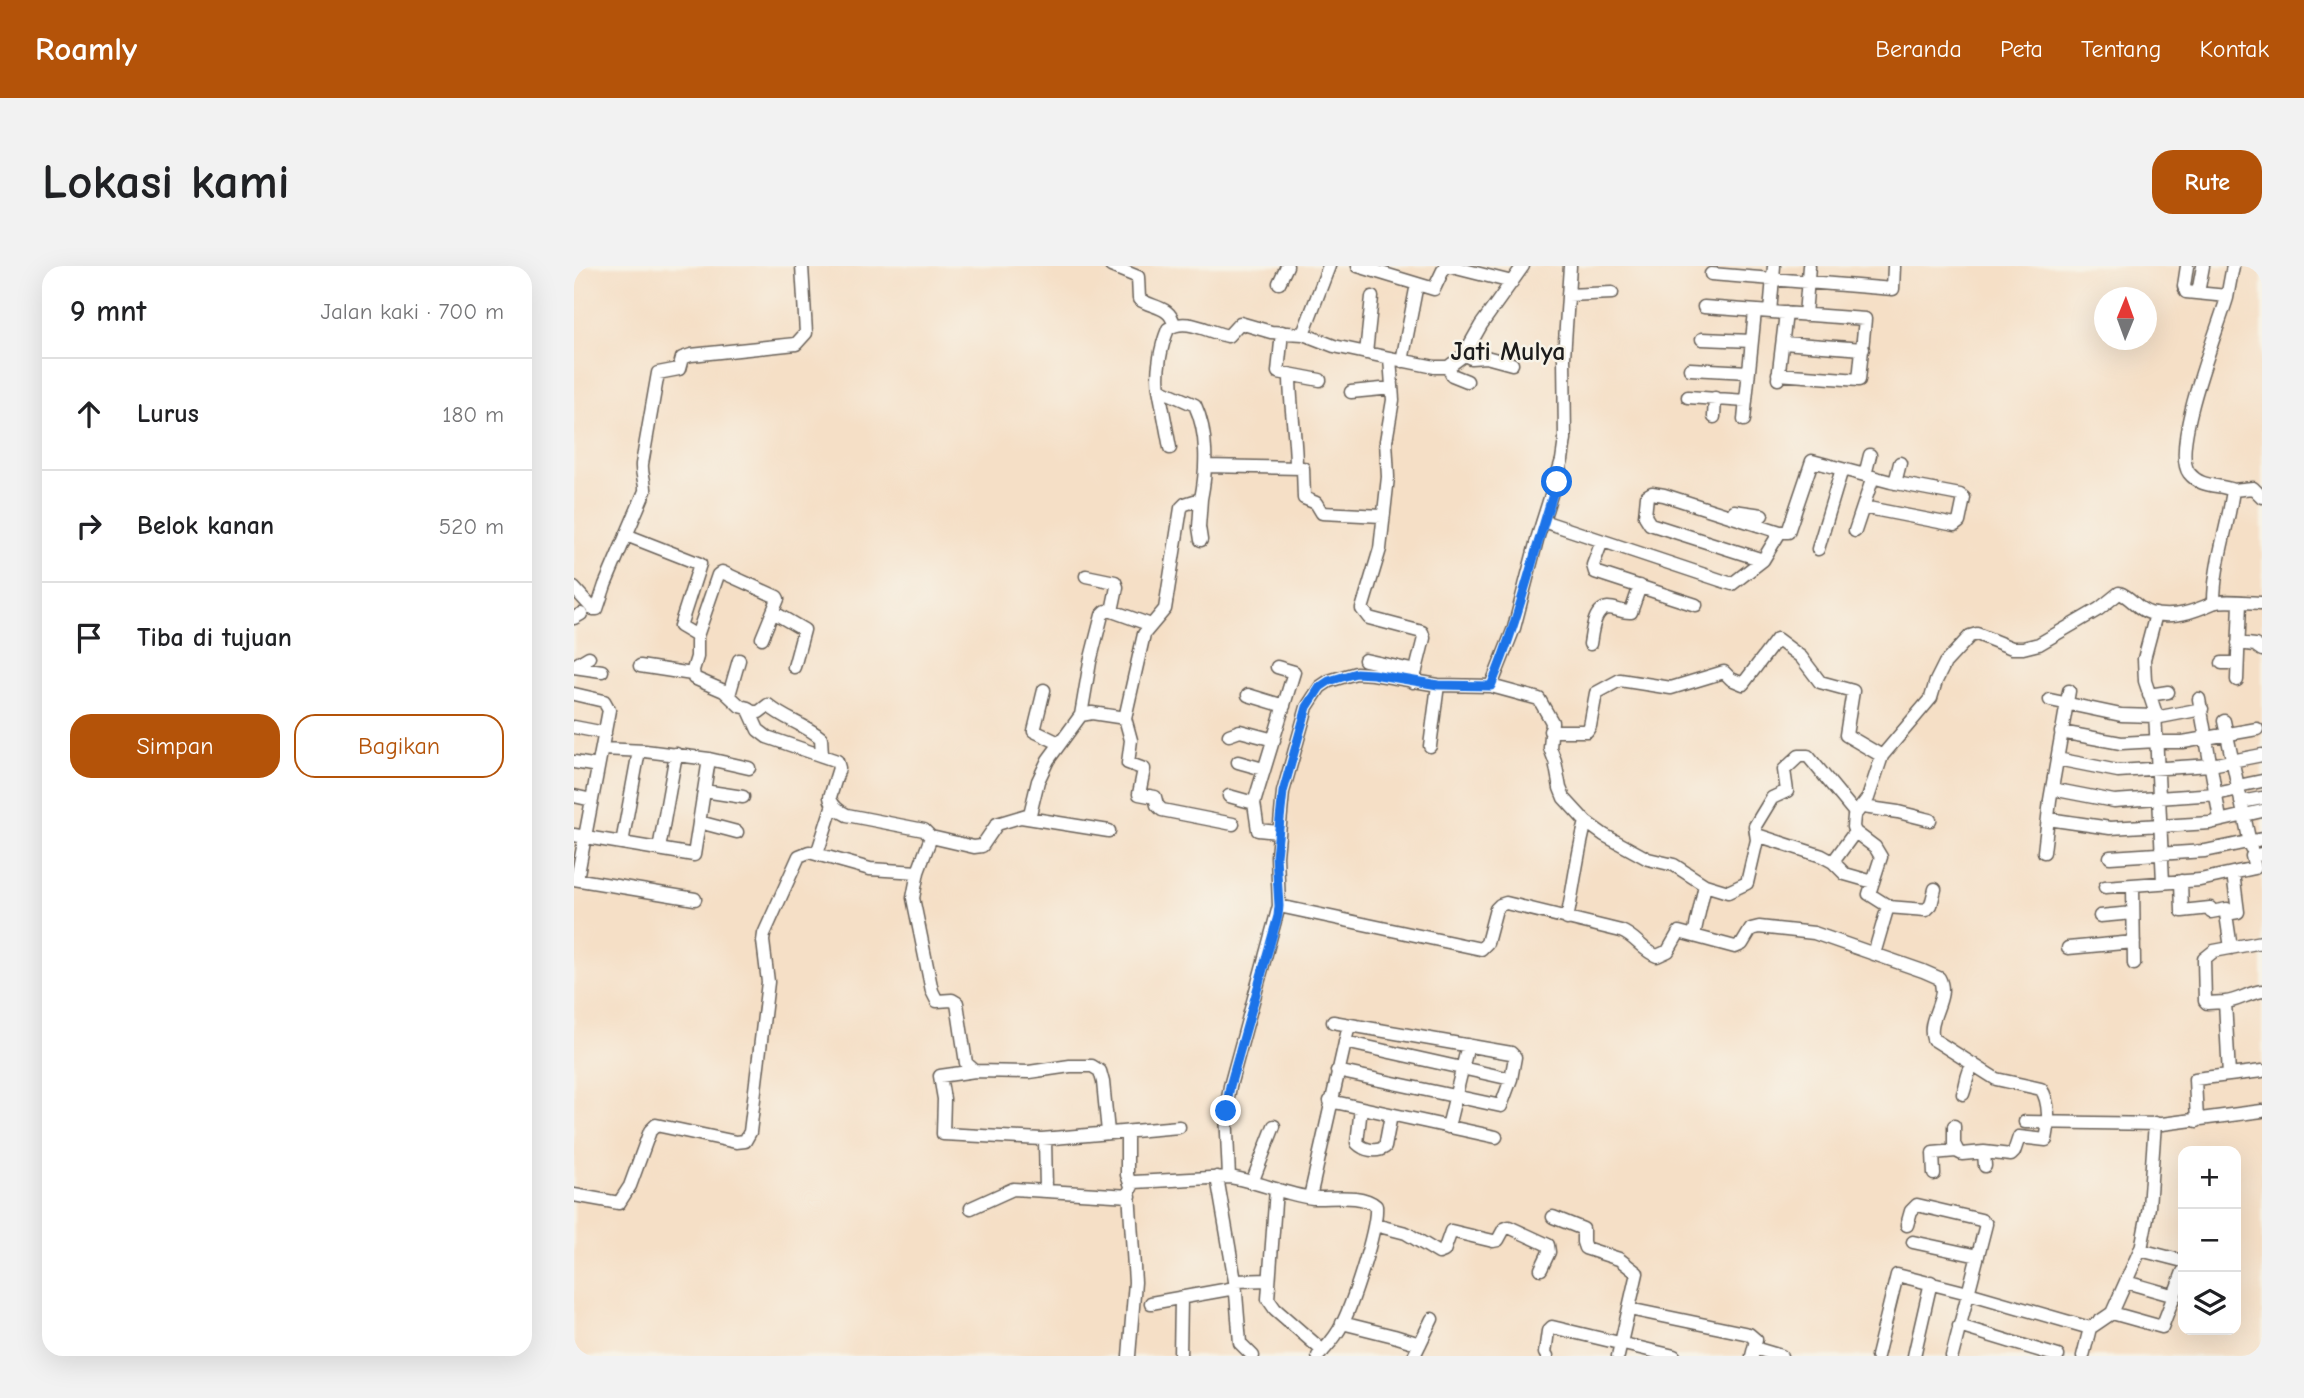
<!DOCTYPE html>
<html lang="id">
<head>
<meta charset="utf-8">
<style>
  :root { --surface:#fff; --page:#f2f2f2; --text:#202124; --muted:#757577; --line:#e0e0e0; --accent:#b45309 }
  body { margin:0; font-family:"Comic Neue",sans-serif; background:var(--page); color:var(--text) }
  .controls { position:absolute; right:21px; bottom:21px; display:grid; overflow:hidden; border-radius:14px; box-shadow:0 7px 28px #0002 }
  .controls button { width:63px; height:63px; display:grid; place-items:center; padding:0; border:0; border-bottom:2px solid var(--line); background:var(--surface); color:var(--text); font:35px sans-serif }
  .compass { position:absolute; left:1520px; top:21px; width:63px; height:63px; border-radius:50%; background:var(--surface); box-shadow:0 7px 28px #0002; rotate:1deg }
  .stop { position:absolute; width:21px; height:21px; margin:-16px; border:5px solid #1a73e8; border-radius:50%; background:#fff }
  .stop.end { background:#1a73e8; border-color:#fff; box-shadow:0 2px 7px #0008 }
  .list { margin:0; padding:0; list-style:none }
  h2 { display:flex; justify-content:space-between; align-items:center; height:91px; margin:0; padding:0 28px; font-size:30px }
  h2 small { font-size:23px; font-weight:400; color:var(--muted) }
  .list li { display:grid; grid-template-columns:46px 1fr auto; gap:21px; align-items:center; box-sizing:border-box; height:112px; padding:0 28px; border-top:2px solid var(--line) }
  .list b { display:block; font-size:26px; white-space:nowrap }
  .list em { font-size:23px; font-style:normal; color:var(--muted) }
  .actions { display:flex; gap:14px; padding:21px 28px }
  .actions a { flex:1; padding:16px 0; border:2px solid var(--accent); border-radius:21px; text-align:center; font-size:24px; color:var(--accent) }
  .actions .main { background:var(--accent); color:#fff }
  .icon { flex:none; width:38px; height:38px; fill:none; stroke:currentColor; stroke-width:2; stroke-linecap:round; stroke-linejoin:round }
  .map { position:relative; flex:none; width:1688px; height:1090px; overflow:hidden; border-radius:21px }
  header { display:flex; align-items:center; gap:42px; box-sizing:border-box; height:98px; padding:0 35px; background:var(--accent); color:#fff }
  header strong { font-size:33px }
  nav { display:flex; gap:38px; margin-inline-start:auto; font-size:24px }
  .intro { display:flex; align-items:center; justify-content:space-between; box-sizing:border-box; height:168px; padding:0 42px }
  h1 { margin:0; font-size:49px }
  .button { padding:18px 32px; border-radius:21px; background:var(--accent); color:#fff; font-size:24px; font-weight:700 }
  main { display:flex; gap:42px; padding:0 42px }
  aside { flex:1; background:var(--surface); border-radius:21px; box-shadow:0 7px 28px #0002 }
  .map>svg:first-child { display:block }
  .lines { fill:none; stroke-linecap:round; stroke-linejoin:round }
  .minor-casing { stroke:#686058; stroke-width:15 }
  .minor { stroke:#fff; stroke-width:12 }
  .route { stroke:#1a73e8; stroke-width:9 }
  .labels { text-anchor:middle; stroke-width:5; stroke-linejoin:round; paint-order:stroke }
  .quarter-label { font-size:26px; font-weight:bold; fill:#1c1c1c; stroke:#f7f3e8 }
</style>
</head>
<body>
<header>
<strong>Roamly</strong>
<nav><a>Beranda</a><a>Peta</a><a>Tentang</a><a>Kontak</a></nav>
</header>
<div class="intro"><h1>Lokasi kami</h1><a class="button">Rute</a></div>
<main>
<aside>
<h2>9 mnt<small>Jalan kaki · 700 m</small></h2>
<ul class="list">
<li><svg class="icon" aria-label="ahead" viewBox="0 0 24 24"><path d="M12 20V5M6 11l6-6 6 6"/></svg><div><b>Lurus</b></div><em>180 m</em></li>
<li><svg class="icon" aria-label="right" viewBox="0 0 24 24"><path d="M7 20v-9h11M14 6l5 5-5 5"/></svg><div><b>Belok kanan</b></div><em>520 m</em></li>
<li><svg class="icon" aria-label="arrive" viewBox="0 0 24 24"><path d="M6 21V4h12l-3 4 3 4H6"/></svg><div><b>Tiba di tujuan</b></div></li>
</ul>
<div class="actions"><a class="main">Simpan</a><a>Bagikan</a></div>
</aside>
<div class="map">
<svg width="1688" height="1090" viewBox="0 0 1688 1090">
  <rect width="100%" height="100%" fill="#f7f3e8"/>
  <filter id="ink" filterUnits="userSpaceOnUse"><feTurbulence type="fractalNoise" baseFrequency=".0143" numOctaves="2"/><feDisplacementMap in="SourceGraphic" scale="14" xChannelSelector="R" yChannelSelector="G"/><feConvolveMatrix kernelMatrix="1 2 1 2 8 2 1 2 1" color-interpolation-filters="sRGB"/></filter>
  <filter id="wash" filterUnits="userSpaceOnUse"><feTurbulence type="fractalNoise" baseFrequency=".00686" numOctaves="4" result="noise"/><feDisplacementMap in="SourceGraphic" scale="28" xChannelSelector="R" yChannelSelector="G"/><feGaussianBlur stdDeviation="1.57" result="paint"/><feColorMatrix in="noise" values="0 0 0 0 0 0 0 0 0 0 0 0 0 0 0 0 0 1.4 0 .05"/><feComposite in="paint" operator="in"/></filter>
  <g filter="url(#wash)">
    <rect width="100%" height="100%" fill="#f5dfc6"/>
  </g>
  <g filter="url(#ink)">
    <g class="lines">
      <defs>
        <path id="minor" d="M537,0L564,11L565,33C578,42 597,40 600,59
          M784,0L860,23L871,0
          M874,0L938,16
          M1613,0L1610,20L1612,26L1653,30
          M1137,8L1319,23L1320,0
          M705,17L713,0
          M1624,27L1629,0
          M994,29L1038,27
          M1130,41L1291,53L1285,114L1204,108
          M1196,46L1200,0
          M1231,49L1235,0
          M708,66L704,106L746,114
          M729,68L755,0
          M1128,73L1178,75
          M1209,77L1289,83
          M792,87L798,31
          M890,89L897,92L912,91L938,98
          M816,92L819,134L812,175L814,211L806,283L788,343L795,352L848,366L850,372L839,416
          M828,95L843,18
          M874,101L878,109L893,115
          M1116,103L1175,106
          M716,109C716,141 722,170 722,201
          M1204,113L1212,47
          M585,123L596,182
          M777,126L818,122
          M1114,131L1172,135
          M1140,151L1141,132
          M1170,154L1181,45
          M632,200L729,202L730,232L742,237L748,247L808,250
          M1291,209L1296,189
          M1321,217L1326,197
          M1659,224L1679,222L1688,231
          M1160,245L1188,249
          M969,255L1158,318L1189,294L1206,266H1214L1238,195L1317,216L1386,229L1390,232L1385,256L1381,259L1289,241
          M1281,265L1299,211
          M52,269L126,298L106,360L123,370V391L119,404L120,412L150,425L166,440L174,442L184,464L193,471L263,495L265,502L256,531C257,539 266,546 273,549L350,564L357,571
          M627,274L625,261L627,233
          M1028,275L1019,299L1021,306L1122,339
          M1244,283L1268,203
          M1189,294L1076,258L1071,250L1073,230L1078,227L1090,229L1206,266
          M512,310L541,316L543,321L538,345L577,359
          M0,322L19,343H23L31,319L71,225C72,217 67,209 68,198L84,107L105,103L108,92L117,89L222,78L232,67L228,0
          M1640,336C1640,297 1654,262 1659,224C1644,218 1627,222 1615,207C1596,182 1644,63 1653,32C1655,21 1657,10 1659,0
          M199,346L230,364L220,401
          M1582,348L1570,393L1571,415L1581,445L1589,616
          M0,352L7,348
          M123,370L144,309L148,306L203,331L204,333L188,372
          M1664,377L1681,379L1688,384
          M1016,378C1018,368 1019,343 1034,342C1042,342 1049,347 1057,346L1066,320
          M791,394L842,405
          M1648,397H1663
          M0,400L15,391
          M66,400L118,408
          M0,401L28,405
          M703,401L720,406L680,537L684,564L704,566
          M1663,414L1666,337
          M917,420L940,362L964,270L988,194L991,173L990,91L996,0
          M470,424L460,465L485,477
          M0,428L30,435L35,444L3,613
          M155,429L165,394
          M674,429L710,440
          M1575,429L1594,426
          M1625,433L1646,553
          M1476,434L1547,449L1581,450
          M177,446H185L194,439C209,453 231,458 247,472L248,489
          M507,449L516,396L528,349L532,345H538
          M551,452L557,474L554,497L570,503L565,528L581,531L583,539L588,544L659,558
          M1581,452L1628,443
          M1650,455L1677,582
          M0,461L31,467
          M976,465H1013L1016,460L1022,427L1046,414L1097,422L1150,406L1157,413L1169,418L1203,373L1227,391L1246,416L1279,425L1272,469L1308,490
          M1487,466L1547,477L1583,475
          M655,469L666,465L700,474
          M1583,476H1609L1683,463
          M856,480L864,419
          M135,493L175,502
          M1483,493L1544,505L1637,499L1688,489
          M0,496L24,500
          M664,496L689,503
          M1664,520L1688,515
          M1478,523L1540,535L1642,528L1665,523
          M130,525L169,531
          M0,530L18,534
          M655,530L680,537
          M1667,536L1688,532
          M1289,541L1324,546L1356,554
          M447,551L535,565
          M1474,553L1536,562L1587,559
          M125,556L163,566
          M1587,560L1636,557L1688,545
          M0,569L120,589L135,493L71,485L28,483
          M1183,569L1248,590L1259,596L1271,608L1299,616
          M48,577L65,485
          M85,583L102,488
          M1470,586L1476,534L1495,425
          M243,588L259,538
          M1536,591L1631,585L1688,573
          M1259,596L1281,566
          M344,606L339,632L358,725L363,735L378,734L383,737L392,797L401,805
          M0,613L121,633
          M1607,615L1608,645L1636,642L1637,646L1653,643L1654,648
          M1559,620L1560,698
          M1531,621L1626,614L1681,602L1678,590L1688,588
          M705,640L703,590L709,526L733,441L746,421L755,415L768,411L782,407L799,408L864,419L917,420L965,433L978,456L976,482L981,495L986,522L990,532L1012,556L1030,569L1074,593L1100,599L1131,619L1154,626L1173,617L1183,574L1181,560L1198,532L1213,525L1210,504L1225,490H1234L1281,547
          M1314,641L1352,644L1357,639L1361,623
          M1526,650L1559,647
          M993,653C1000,620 1003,588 1012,556
          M1120,669L1131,619
          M1494,682L1560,676
          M1657,682L1652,648L1664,646L1659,607
          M1300,688L1314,640L1295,628L1307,591L1301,581L1281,566L1279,561L1280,550L1294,532L1308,490L1357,432L1362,415L1371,397L1396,370L1403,368L1438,382H1449L1465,378L1525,343L1545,327C1558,331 1562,343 1576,347C1599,353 1619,346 1639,337C1649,333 1676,337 1688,337
          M1651,736L1633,737L1631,735L1630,693L1640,685L1688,676
          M759,756L937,787L941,791L937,813L927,840L763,805
          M771,776L937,813
          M1655,809L1688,805
          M1389,828C1394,815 1391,811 1399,798
          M756,835L922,871
          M787,842L783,877C790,884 802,887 811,881L817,849
          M1623,855L1621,813L1655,809L1651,736C1664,735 1674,727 1688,725
          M1451,856L1588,858L1688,845
          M1380,860V878L1384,886L1388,888L1410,886
          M874,861L894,779
          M534,866L529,816L526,805L518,800H496L455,806L401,805L366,810L370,833L369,868L468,873L605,861
          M553,866V909L557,920
          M471,873L472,923
          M1360,908L1359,887L1382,885
          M643,911L661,1015L666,1077L679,1090
          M679,914L700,860
          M702,923L694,1033L701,1043L749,1085
          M0,929L45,937L56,920L76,865L82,859L162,876L171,875L176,866L194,716L189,675L190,668L225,590L235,586L296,603L344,606L357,571L400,581L408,580L423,558L456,548L464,515L474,494L507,449L518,447L551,452L570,368L591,343L607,242L611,238L627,233C633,203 634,167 621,139L585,123C582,105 587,80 594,63C611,50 636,67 654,70L666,57L697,66L729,68L760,80L816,92L861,101H874L890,89L907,59L949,0
          M736,931L775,759
          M397,942L439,923L556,930
          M979,951L1009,963V976L1011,982L1045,993L1063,1007L1044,1090
          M801,959L832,967L865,987L870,985L877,965L919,975L924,974L930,963L935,961L974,979L975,986L967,1003
          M1333,959L1337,945L1343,939L1407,954L1412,958L1378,1090
          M1339,976L1404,990
          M1567,983L1575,941L1581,857
          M661,1015L695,1014
          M1552,1016L1601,1030
          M577,1037L661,1022
          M1055,1043L1175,1068L1182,1074L1178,1090
          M1538,1047L1588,1061L1609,1006
          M768,1057L820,1070L846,1078
          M1385,1060L1484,1090
          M1180,1082L1207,1090
          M555,1090L561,1016L555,926L560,916L655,911
          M606,1090L607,1033
          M744,1090C752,1082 759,1074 765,1064C777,1044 804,962 802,940C787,927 758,933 739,932C711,929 684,915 655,911L652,845L656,820L705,640L907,683L913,677L922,643L926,639L932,637L1047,665C1061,670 1069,685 1083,690L1094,685L1105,666L1161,681L1168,678L1177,663L1185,661L1240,667L1349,705L1365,712C1376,732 1352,752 1359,773L1422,813L1467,823C1476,835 1475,861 1472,874L1445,871L1440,886L1437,889L1410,886L1411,900
          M840,1090L858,1053
          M973,1090L971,1087L974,1065L978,1061L1100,1090
          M1303,1090L1323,1009L1394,1027L1516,1062
          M1340,1090L1357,1016
          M1509,1090L1516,1062L1538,1047L1566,984L1609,995"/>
      </defs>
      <use href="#minor" class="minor-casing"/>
      <use href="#minor" class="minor"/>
    </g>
  </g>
  <g class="lines" filter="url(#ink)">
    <path class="route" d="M652,845L656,820L704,650L705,640L702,590L709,526L733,441L746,421L755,415L782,407L799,408L864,419L917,420C945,354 960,284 983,216"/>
  </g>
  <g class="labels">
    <g class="quarter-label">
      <text x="934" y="94">Jati Mulya</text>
    </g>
  </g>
</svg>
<div class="controls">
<button>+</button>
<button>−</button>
<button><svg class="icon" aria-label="layers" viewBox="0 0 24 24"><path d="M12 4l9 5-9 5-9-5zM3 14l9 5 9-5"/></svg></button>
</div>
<svg class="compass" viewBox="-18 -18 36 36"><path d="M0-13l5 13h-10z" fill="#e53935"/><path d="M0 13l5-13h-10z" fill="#757577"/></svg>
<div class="stop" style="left:983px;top:216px"></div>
<div class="stop end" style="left:652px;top:845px"></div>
</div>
</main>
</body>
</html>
